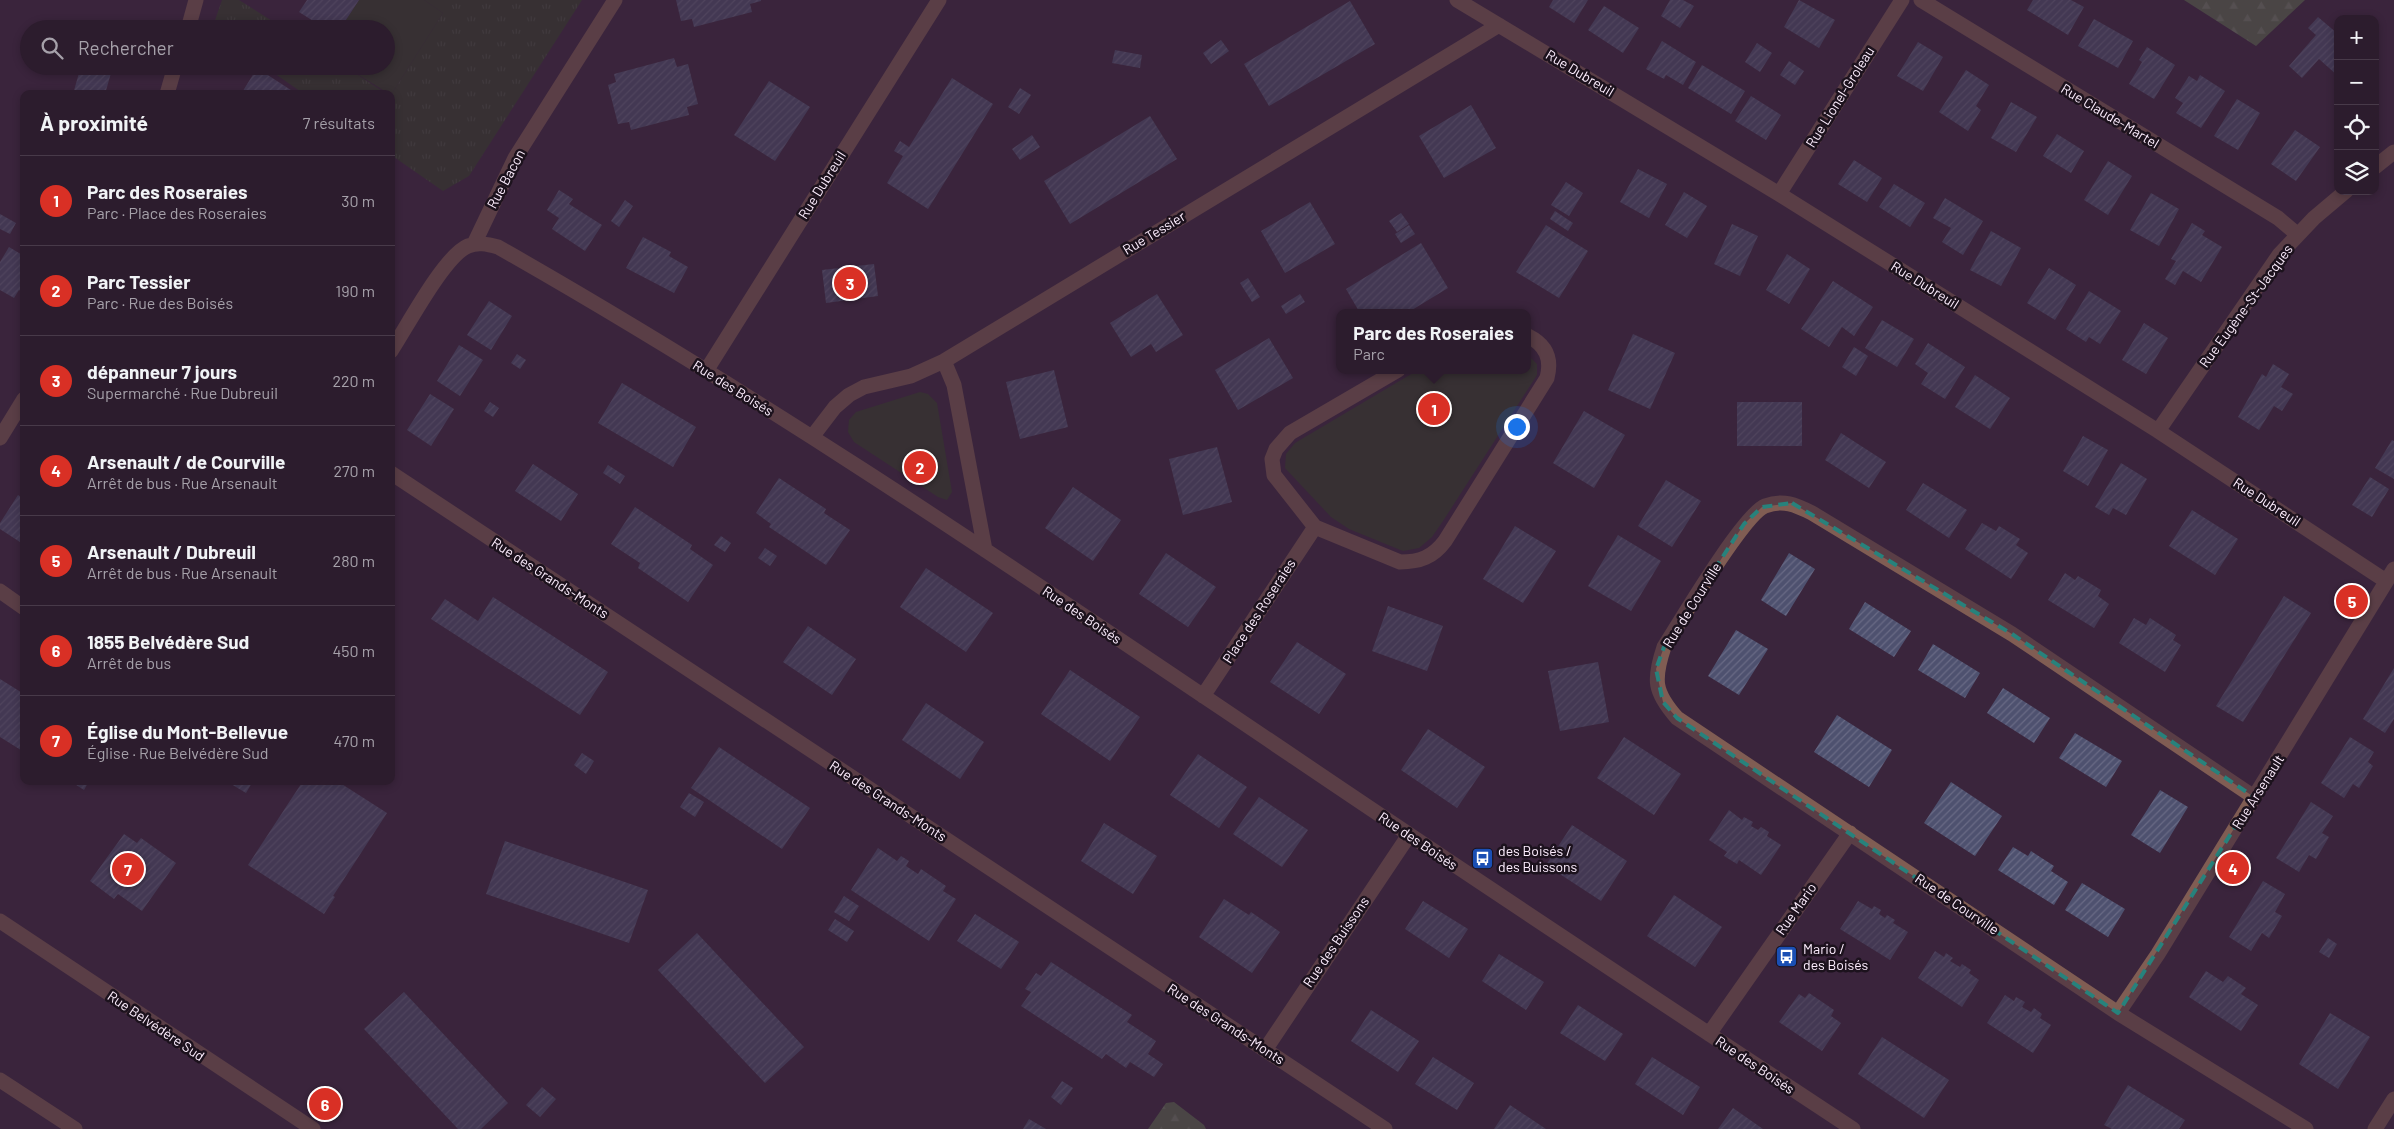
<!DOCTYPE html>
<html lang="fr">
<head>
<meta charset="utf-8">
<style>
  :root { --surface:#2c1c2d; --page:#382939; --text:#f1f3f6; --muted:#a6a1aa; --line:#483a49; --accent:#d93025 }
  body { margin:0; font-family:Barlow,sans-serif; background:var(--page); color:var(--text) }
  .controls { position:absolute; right:15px; top:15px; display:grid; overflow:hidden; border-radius:10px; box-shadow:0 2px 8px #0003 }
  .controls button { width:45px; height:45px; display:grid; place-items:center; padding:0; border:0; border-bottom:1px solid var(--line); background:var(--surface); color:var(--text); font:25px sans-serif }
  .you { position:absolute; left:1516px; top:426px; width:18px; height:18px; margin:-12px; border:4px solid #fff; border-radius:50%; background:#1a73e8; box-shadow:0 0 0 8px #1a73e833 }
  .badge { display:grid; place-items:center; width:32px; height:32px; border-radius:50%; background:var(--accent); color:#fff; font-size:16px; font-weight:700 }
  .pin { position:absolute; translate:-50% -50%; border:2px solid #fff; box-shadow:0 1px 5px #0006 }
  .popup { position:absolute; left:1336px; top:309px; width:195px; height:65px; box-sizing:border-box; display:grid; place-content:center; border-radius:10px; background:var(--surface); filter:drop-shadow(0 1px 4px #0005); font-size:16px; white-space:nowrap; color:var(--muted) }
  .popup b { font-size:19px; color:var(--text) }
  .popup::after { content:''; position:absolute; left:50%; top:100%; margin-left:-10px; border:10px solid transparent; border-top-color:var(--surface) }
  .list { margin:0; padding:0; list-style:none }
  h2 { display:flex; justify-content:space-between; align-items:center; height:65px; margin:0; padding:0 20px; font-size:21px }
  h2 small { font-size:16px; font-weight:400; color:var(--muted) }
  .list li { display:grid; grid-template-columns:32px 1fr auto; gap:15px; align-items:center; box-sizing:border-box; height:90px; padding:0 20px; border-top:1px solid var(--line) }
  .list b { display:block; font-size:19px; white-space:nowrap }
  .list p { margin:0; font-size:16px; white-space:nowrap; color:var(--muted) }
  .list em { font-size:16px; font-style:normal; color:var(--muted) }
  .icon { flex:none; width:28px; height:28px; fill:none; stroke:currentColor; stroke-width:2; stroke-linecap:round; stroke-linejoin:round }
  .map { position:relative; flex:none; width:2394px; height:1129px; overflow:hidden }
  .search { position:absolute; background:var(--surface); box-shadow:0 2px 8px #0003; left:20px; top:20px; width:375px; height:55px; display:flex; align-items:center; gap:12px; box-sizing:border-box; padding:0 18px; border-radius:28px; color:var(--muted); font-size:19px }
  .panel { position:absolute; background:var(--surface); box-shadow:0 2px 8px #0003; left:20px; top:90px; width:375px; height:695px; border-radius:10px }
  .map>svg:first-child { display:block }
  .grass { fill:url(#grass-tufts) }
  .forest { fill:url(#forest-firs) }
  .park { fill:#333f29 }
  .building { fill:url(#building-hatch) }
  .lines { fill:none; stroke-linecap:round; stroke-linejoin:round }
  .minor { stroke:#805d53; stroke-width:15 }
  .marked { fill:none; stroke:#27827c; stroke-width:4; stroke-dasharray:10 6; stroke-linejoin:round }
  .labels { text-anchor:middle; stroke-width:5; stroke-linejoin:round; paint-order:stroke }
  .street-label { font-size:14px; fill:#feefff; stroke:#1c121d }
  .poi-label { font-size:14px; fill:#feefff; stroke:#1c121d; text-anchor:start }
</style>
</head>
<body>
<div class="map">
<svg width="2394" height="1129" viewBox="0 0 2394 1129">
  <defs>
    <pattern id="grass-tufts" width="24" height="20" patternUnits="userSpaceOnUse" patternTransform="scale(1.25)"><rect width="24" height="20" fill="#333f29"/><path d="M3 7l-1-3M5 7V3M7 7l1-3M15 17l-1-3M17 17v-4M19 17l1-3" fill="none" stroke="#47523e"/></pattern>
    <pattern id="forest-firs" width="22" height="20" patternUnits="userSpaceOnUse" patternTransform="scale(1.25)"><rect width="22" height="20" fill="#5d6e50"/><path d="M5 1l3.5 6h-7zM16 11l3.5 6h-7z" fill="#75836a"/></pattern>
    <pattern id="building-hatch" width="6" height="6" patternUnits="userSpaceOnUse" patternTransform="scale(1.25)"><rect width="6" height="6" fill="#4e516f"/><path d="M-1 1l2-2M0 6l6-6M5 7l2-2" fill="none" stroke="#696a85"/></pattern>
  </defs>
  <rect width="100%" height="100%" fill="#3a253c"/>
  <path class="grass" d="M222,0H239L285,29H212Z
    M424,0H582L469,176L443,191L391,155V95L443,13Z
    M264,66H344L387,94H304Z"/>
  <path class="forest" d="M2184,0H2305L2256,46Z
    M1174,1102L1204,1125L1206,1129H1148L1166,1103Z"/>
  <path class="park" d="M359,0H424L443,13L391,95L344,66H386V29H340Z
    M1528,355L1537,364V375L1443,521L1432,537L1419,548L1403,551L1349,529L1331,517L1285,468L1286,454L1295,443L1418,370H1528Z
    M920,392L928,394L937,403L952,492L947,500L938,497L854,442L848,432L849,420L856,412Z"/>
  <path class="building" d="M307,0H359L340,29H326L299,12Z
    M676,0H761V1L750,4L752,12L694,27L692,19L681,21Z
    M1553,0H1588L1574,23L1549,7Z
    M1670,0H1683L1694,6L1680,28L1661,16Z
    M1799,0L1835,20L1819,48L1784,27Z
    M2033,0H2071L2084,7L2068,35L2027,10Z
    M1350,1L1375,44L1269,106L1244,64Z
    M1604,6L1639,28L1623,53L1588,30Z
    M2318,17L2338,34V76L2319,59L2302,78L2289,66L2316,35L2308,28Z
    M2094,19L2133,41L2118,68L2078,46Z
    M1221,40L1229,51L1211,64L1203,53Z
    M1662,41L1696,62L1683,85L1666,75L1664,79L1646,69Z
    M1918,42L1943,57L1923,91L1897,76Z
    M1757,43L1772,53L1760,72L1745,62Z
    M2147,47L2175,65L2154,99L2129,84L2142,62L2139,60Z
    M1115,50L1142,55L1140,68L1112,63Z
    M674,58L677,67L688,64L698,104L687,107L689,115L631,130L629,122L618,124L608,85L616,82L614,74Z
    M1789,61L1804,71L1795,85L1780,75Z
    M1702,65L1745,91L1731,114L1688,88Z
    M81,66H113L105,94H73Z
    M257,68L297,94H241Z
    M1966,70L1989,85L1976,106L1981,110L1968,131L1939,112Z
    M2200,75L2225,91L2201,128L2176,113L2183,103L2175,98L2189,76L2197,81Z
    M952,78L993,104L928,209L887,183L903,156L894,151L900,141L909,147Z
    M769,81L810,107L775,161L734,135Z
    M1020,88L1031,95L1019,114L1008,107Z
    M1751,96L1781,115L1766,140L1735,121Z
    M2237,99L2260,113L2238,150L2214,136Z
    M2011,102L2037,117L2016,152L1991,138Z
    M1471,105L1496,148L1444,178L1419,136Z
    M1150,116L1177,159L1070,224L1044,181Z
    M2295,130L2320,147L2296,181L2271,164Z
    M2057,134L2084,151L2071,173L2043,156Z
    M1032,135L1040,147L1020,160L1012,149Z
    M1854,160L1882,178L1867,202L1838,184Z
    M2108,161L2132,176L2108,215L2084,200Z
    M1638,169L1667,184L1649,218L1620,202Z
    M1566,182L1583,193L1569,216L1551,205Z
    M1894,184L1925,203L1910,227L1879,207Z
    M559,190L573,199L569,204L602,225L585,251L552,229L559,218L547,210Z
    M1684,192L1707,206L1687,238L1665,225Z
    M2151,193L2179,209L2159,246L2130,230Z
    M1945,198L1983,221L1963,255L1942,242L1951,228L1933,218Z
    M625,200L633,206L619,227L611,221Z
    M1310,202L1335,244L1285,273L1261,231Z
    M1555,211L1573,223L1568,231L1550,219Z
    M1401,213L1409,224L1397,232L1389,221Z
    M0,214L16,223L10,234L0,229Z
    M2192,223L2205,231L2202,235L2222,247L2201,282L2183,271L2175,285L2165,279L2176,261L2171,259Z
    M1732,224L1758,236L1740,276L1714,264Z
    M1409,225L1415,234L1401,243L1395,234Z
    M1546,225L1588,251L1559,298L1516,272Z
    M1991,231L2021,248L2001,286L1970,270Z
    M643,237L671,252L669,256L688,267L674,293L626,268Z
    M1421,243L1448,288L1407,313H1360L1346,289Z
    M9,247L24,256V293L19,290L14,298L0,290V262Z
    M1787,254L1810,269L1789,304L1766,290Z
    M874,264L878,296L826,303L822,270Z
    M2049,268L2076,285L2055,320L2027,303Z
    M1248,278L1260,297L1252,302L1240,283Z
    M1833,281L1873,307L1854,336L1842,327L1829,347L1801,329Z
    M2089,291L2121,311L2100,344L2089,337L2086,342L2066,329Z
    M1157,294L1183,335L1156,352L1151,344L1131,357L1110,323Z
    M1300,294L1305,302L1286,314L1281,306Z
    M489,301L512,316L491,350L467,335Z
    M1882,320L1914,339L1897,367L1865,348Z
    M2144,323L2168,338L2146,374L2122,360Z
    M1633,334L1675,353L1650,409L1608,390Z
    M1269,338L1293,378L1238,410L1215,370Z
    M1928,343L1965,367L1945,399L1921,384L1928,373L1915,364Z
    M459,345L483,360L460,396L437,381Z
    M1854,347L1868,356L1856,376L1842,367Z
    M517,354L526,360L520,369L511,363Z
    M2273,364L2289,374L2281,387L2293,394L2282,411L2274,406L2259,430L2238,417L2262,374L2266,377Z
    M1054,370L1068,427L1020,439L1006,382Z
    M1975,375L2010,398L1990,429L1955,407Z
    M622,383L696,427L673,467L598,423Z
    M430,394L454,409L431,446L407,430Z
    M490,402L499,408L493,417L484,411Z
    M1737,402H1802V446H1737Z
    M1584,411L1625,435L1594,488L1553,463Z
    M1841,433L1886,462L1869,488L1825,460Z
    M2083,436L2108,450L2088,486L2063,471Z
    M2392,440L2394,441V479L2375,468Z
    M1217,447L1232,502L1183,515L1169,459Z
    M2121,463L2147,479L2126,515L2113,508L2109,515L2095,507Z
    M533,464L578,494L561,521L515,491Z
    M608,465L625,476L620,484L603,473Z
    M2370,477L2389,489L2372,517L2352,505Z
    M779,478L826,509L824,513L850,530L826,565L769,527L771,524L756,513Z
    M1666,480L1701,501L1672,547L1638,526Z
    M1923,483L1967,510L1949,538L1906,510Z
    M1073,487L1121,520L1093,561L1045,528Z
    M24,494V542L23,544L0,529V523L18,495L21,497Z
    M635,507L692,545L690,549L713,565L688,602L638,568L640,563L611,544Z
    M2192,510L2238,539L2215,575L2169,546Z
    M1982,523L1996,531L1999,526L2020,539L2016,545L2028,553L2011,579L1965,549Z
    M1515,526L1556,551L1523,603L1483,579Z
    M1618,535L1661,561L1631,611L1588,586Z
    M721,536L731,543L725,552L714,545Z
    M765,548L777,556L770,566L758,558Z
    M1166,553L1216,587L1188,627L1139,594Z
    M1789,553L1815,569L1786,616L1761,600Z
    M926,568L993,613L966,652L900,607Z
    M2065,573L2075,580L2078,576L2101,590L2098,596L2109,604L2094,628L2048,600Z
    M2284,596L2311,613L2243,722L2216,706Z
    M493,597L608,672L580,715L431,619L445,599L478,621Z
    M1865,602L1911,631L1894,657L1849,629Z
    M1388,606L1443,626L1427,671L1372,651Z
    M2134,618L2146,625L2150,618L2176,635L2173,640L2181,645L2165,672L2119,643Z
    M808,626L856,659L832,695L783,662Z
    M1736,630L1768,649L1739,695L1708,676Z
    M1297,642L1346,674L1319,714L1270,682Z
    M1933,644L1980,673L1965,698L1918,670Z
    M1598,662L1609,722L1560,731L1548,671Z
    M2394,668V719L2385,733L2363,719Z
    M1070,670L1140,717L1110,761L1041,714Z
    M0,679L24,694V752L0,737Z
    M2003,688L2050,718L2034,743L1987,713Z
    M926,703L984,742L960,779L902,740Z
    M1837,715L1892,750L1869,787L1814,752Z
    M1428,729L1485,767L1457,808L1401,770Z
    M2075,733L2122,761L2106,787L2059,758Z
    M1624,737L1681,774L1654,815L1597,778Z
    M2350,737L2374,752L2368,762L2373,766L2359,788L2353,784L2344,798L2321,783Z
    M719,747L810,808L782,849L691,788Z
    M582,753L594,761L586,774L574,765Z
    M1198,754L1247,787L1219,828L1170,795Z
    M70,781H89L84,790Z
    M226,781H253L246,793Z
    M297,781H337L387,813L333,896L335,897L324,914L248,865L301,784Z
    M1951,782L2002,816L1975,856L1924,823Z
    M2160,790L2188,807L2160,853L2131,835Z
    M689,793L704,802L695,817L680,807Z
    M1259,797L1308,830L1282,867L1233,834Z
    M2311,802L2333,816L2322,833L2329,837L2316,859L2309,855L2299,872L2276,858Z
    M1729,810L1742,820L1744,817L1753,822L1751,826L1758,830L1761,827L1769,832L1767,836L1781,845L1761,875L1739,860L1737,864L1724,856L1727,852L1709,840Z
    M1104,823L1157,856L1133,894L1081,861Z
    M1572,825L1627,861L1601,901L1546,865Z
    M124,834L137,843L141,838L176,863L142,911L118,894L114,899L90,881Z
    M505,841L648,890L629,943L486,894Z
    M2013,847L2028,856L2031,851L2054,866L2051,871L2068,882L2054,905L1998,870Z
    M878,848L897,861L901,856L909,861L906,866L918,874L921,869L946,886L943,891L956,899L929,941L851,890Z
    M2263,881L2285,894L2275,912L2282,916L2269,938L2262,933L2251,951L2229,937Z
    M2082,883L2125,909L2108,937L2065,910Z
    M1674,895L1722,927L1695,967L1647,936Z
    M844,896L859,906L849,921L834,912Z
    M1224,899L1249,915L1251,912L1280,932L1252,973L1199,937Z
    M1423,901L1468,929L1449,958L1405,929Z
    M1858,901L1872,909L1874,906L1881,910L1879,914L1885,918L1887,915L1895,920L1893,923L1908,932L1890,960L1840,929Z
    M975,914L1019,942L1001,969L957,941Z
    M835,919L854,931L847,942L828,930Z
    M697,933L804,1047L765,1083L658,970Z
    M2328,938L2337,944L2329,958L2319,952Z
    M1935,951L1944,957L1946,953L1953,958L1950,961L1960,967L1962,964L1971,970L1969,973L1979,980L1962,1007L1918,978Z
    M1499,954L1544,982L1526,1010L1482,981Z
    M1051,962L1132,1015L1127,1022L1156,1041L1148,1054L1163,1064L1154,1077L1130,1062L1126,1068L1106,1054L1102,1059L1021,1006L1031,992L1025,989L1036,973L1041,976Z
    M2206,971L2223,982L2228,976L2246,988L2241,994L2258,1005L2241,1031L2189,997Z
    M404,992L508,1103L481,1129H458L364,1029Z
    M1809,993L1834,1010L1831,1016L1841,1023L1822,1051L1779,1022L1799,994L1805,998Z
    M2005,995L2014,1001L2016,997L2025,1002L2022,1007L2031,1012L2034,1008L2042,1014L2040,1018L2051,1025L2033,1053L1987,1023Z
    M1578,1005L1623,1034L1605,1061L1560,1033Z
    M1371,1010L1419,1041L1398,1072L1351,1041Z
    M2330,1013L2370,1037L2338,1089L2299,1064Z
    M1882,1037L1949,1080L1924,1118L1858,1074Z
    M1433,1057L1474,1083L1457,1110L1415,1084Z
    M1652,1057L1700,1087L1683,1115L1635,1084Z
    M1062,1081L1073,1088L1061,1105L1051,1097Z
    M2128,1085L2185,1120L2179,1129H2112L2104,1125Z
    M542,1087L556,1099L540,1117L526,1105Z
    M1510,1105L1546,1129H1494Z
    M1733,1108L1763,1129H1718Z
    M1029,1119L1046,1129H1023Z"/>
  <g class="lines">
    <path class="minor" d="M1457,0L1779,194L2158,431L2386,581
      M1921,0L2278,218L2298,235
      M188,29L196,0
      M167,94L175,66
      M2375,167L2394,152
      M1779,194L1902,0
      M474,244L515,158L615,0
      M391,351C407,327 444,256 468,246C478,242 487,244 498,247C771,402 1031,580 1291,755C1477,881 1665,1005 1853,1129
      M944,361L954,385L985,550
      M1398,370L1290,433L1276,449L1272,459L1274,475L1315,527L1400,562C1420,562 1433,557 1445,541L1547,378C1552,359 1546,345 1528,336
      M706,371L939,0
      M2158,431L2279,255L2314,218L2346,191
      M812,437L835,407L849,395L864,387L911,376L944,361L1499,25
      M0,438L24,399
      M391,473L1385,1129
      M0,591L24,608
      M1203,696L1315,527
      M2254,797L2012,634L1812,513C1796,505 1783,499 1765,506C1743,515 1680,622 1664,647C1653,680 1654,692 1677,718L2118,1013L2306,1129
      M0,921L313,1129
      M2118,1013L2158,954L2394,569
      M1709,1034L1850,833
      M1265,1050L1409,835
      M0,1080L75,1129
      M2375,1129L2394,1099"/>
  </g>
  <path d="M0 0H2394V1129H0ZM1792,503L2012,634L2254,797L2118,1013L1677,718L1663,702L1656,669L1664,647L1744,524L1762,507Z" fill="#3a253c" fill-opacity=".55" fill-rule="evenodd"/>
  <path class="marked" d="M1792,503L2012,634L2254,797L2118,1013L1677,718L1663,702L1656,669L1664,647L1744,524L1762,507Z"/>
  <defs>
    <symbol id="bus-square" viewBox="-11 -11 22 22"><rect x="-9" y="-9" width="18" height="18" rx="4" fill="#1a4fb4" stroke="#1c121d"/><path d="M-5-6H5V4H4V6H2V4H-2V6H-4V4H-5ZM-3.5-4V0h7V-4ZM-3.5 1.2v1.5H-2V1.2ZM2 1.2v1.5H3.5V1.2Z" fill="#fff"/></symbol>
  </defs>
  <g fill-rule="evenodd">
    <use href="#bus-square" x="1470" y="846" width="25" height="25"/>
    <use href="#bus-square" x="1774" y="944" width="25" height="25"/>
  </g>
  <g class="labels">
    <g class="street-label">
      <text transform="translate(1580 73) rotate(31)" y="5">Rue Dubreuil</text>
      <text transform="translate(1840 97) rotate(-58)" y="5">Rue Lionel-Groleau</text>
      <text transform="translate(2110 116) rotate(31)" y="5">Rue Claude-Martel</text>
      <text transform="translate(506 179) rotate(-62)" y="5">Rue Bacon</text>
      <text transform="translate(822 185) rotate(-58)" y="5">Rue Dubreuil</text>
      <text transform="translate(1154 233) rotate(-31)" y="5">Rue Tessier</text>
      <text transform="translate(1925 285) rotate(32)" y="5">Rue Dubreuil</text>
      <text transform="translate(2246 306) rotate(-54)" y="5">Rue Eugène-St-Jacques</text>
      <text transform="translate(733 388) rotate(32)" y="5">Rue des Boisés</text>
      <text transform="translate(2267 502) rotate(33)" y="5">Rue Dubreuil</text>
      <text transform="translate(550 578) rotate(33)" y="5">Rue des Grands-Monts</text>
      <text transform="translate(1692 605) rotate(-58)" y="5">Rue de Courville</text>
      <text transform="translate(1259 611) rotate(-57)" y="5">Place des Roseraies</text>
      <text transform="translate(1082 615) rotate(34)" y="5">Rue des Boisés</text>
      <text transform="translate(2258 792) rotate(-58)" y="5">Rue Arsenault</text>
      <text transform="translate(888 801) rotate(33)" y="5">Rue des Grands-Monts</text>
      <text transform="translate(1418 841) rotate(34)" y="5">Rue des Boisés</text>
      <text transform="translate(1957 904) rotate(34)" y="5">Rue de Courville</text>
      <text transform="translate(1796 909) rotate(-55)" y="5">Rue Mario</text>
      <text transform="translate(1336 942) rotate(-56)" y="5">Rue des Buissons</text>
      <text transform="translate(1226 1024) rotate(33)" y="5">Rue des Grands-Monts</text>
      <text transform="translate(156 1026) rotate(34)" y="5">Rue Belvédère Sud</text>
      <text transform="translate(1755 1065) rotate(34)" y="5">Rue des Boisés</text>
    </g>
    <g class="poi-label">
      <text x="1498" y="856">des Boisés /<tspan x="1498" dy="16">des Buissons</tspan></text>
      <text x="1803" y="954">Mario /<tspan x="1803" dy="16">des Boisés</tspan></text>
    </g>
  </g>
</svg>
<div class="controls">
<button>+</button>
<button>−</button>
<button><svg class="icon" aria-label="locate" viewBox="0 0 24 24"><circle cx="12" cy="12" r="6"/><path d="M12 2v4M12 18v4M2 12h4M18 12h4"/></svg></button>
<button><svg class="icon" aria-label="layers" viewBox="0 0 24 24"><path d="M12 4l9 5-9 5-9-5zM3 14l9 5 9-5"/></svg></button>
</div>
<div class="you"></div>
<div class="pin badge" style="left:1434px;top:409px">1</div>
<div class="popup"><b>Parc des Roseraies</b>Parc</div>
<div class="pin badge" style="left:920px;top:467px">2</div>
<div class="pin badge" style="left:850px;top:283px">3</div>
<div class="pin badge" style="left:2233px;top:868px">4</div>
<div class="pin badge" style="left:2352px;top:601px">5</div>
<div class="pin badge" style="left:325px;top:1104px">6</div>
<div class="pin badge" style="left:128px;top:869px">7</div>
<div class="search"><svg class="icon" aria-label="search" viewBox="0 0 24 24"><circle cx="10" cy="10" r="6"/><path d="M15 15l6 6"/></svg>Rechercher</div>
<section class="panel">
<h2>À proximité<small>7 résultats</small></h2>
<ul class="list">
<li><span class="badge">1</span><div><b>Parc des Roseraies</b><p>Parc · Place des Roseraies</p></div><em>30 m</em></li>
<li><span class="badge">2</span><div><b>Parc Tessier</b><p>Parc · Rue des Boisés</p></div><em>190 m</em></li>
<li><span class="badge">3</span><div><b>dépanneur 7 jours</b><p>Supermarché · Rue Dubreuil</p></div><em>220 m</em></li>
<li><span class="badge">4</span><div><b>Arsenault / de Courville</b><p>Arrêt de bus · Rue Arsenault</p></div><em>270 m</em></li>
<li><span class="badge">5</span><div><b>Arsenault / Dubreuil</b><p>Arrêt de bus · Rue Arsenault</p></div><em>280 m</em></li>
<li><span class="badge">6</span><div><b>1855 Belvédère Sud</b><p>Arrêt de bus</p></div><em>450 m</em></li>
<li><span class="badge">7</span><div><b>Église du Mont-Bellevue</b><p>Église · Rue Belvédère Sud</p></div><em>470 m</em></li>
</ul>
</section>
</div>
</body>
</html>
